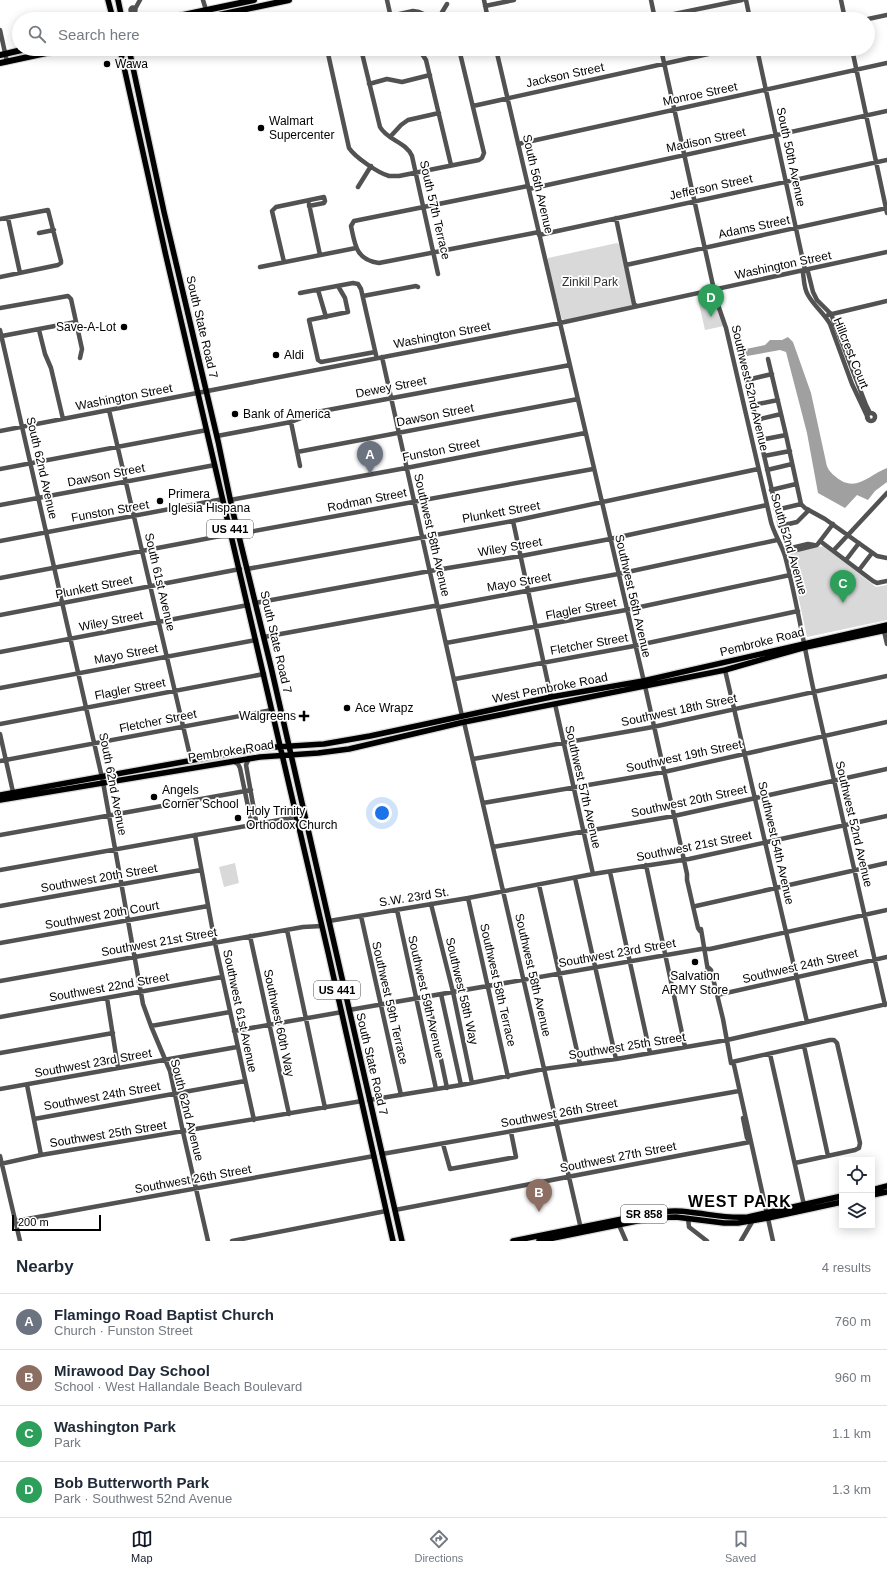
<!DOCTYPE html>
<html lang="en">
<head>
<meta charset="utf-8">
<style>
  :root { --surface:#fff; --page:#f6f6f7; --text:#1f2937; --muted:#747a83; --line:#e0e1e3; --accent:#111827 }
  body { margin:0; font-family:Helvetica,sans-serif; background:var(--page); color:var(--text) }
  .controls { position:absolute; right:12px; bottom:12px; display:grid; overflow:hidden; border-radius:0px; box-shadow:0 2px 10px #0003 }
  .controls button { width:36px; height:36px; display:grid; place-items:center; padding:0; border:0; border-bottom:1px solid var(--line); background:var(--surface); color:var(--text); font:20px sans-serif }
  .scale { position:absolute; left:12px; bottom:10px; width:89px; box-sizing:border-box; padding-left:4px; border:2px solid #000; border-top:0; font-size:11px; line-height:14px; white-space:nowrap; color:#000; -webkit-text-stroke:3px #fff; paint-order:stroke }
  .you { position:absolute; left:382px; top:813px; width:14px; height:14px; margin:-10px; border:3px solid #fff; border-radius:50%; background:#1a73e8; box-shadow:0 0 0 6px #1a73e833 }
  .badge { display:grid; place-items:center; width:26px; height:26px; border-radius:50%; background:var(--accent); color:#fff; font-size:13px; font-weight:700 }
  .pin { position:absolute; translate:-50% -33px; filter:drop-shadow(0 1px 2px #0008) }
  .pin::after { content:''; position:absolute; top:21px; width:14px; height:12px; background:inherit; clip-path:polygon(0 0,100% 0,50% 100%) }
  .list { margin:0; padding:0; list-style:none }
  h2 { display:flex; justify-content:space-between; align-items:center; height:52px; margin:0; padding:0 16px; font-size:17px }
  h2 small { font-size:13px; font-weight:400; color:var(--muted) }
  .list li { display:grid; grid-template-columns:26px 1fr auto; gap:12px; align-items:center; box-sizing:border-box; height:56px; padding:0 16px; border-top:1px solid var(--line) }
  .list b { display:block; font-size:15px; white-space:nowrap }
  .list p { margin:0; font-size:13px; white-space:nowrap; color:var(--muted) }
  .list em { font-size:13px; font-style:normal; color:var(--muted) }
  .icon { flex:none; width:22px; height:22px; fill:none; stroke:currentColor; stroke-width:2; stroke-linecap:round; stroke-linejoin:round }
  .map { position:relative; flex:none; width:887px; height:1241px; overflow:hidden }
  .search { position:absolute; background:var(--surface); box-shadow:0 2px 10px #0003; left:12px; right:12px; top:12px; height:44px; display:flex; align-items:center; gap:10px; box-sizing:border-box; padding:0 14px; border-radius:22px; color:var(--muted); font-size:15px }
  .sheet { height:276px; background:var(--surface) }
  nav { display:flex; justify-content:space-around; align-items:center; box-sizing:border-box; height:56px; border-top:1px solid var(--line); background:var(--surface); font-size:11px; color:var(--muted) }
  nav a { display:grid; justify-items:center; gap:2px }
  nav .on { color:var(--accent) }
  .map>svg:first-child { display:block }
  .green { fill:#d9d9d9 }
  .water { fill:#a0a0a0 }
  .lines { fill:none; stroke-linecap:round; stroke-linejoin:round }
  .major-casing { stroke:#dbdbdb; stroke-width:8 }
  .highway-casing { stroke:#dbdbdb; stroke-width:8 }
  .minor { stroke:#525252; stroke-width:4.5 }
  .major { stroke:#000; stroke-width:5.5 }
  .highway { stroke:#000; stroke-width:6 }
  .poi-dot { fill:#000; stroke:#fff; stroke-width:1.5 }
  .labels { text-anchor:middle; stroke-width:3.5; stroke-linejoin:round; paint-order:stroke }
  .shield { fill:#fff; stroke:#4c4c4c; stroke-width:1 }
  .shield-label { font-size:11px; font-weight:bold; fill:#000 }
  .poi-label { font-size:12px; fill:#000; stroke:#fff; text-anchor:start }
  .street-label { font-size:12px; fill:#000; stroke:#fff }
  .park-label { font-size:12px; fill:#303030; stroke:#fff }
  .district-label { font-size:16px; font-weight:bold; letter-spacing:1px; fill:#000; stroke:#fff }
</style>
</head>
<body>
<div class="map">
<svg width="887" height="1241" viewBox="0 0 887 1241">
  <rect width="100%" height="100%" fill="#fff"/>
  <path class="green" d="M617,243L619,244L633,303L632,306L565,320L562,319L547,261L548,258Z
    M709,293L713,294L724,326L705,330L697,295Z
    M824,546L876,587L887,585V620L807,637L789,553Z
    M235,863L239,883L224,887L219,867Z"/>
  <path class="water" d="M788,337L793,342L811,393L826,462C827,469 831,473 836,477C856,494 870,474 887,468V482L875,491L868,500L857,495L845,508L818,493L807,433L786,352L780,350L747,356L745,351L746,349L765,345L770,340H782Z"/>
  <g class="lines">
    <defs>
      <path id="major" d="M108,0L113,19
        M118,0L122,19
        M120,49L166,256L328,952L393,1241
        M129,49L164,212L218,441L232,508L271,667L402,1241
        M0,795L260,748L324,744L370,736L551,697L643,681L887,625
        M0,800L260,757L318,753L349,749L464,722L725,670L806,647L887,630
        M872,1190L887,1186
        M872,1195L887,1192
        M513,1241L652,1213C664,1211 677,1210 689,1212C709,1214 728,1219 748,1217L842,1196
        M539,1241L652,1218L676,1217L724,1223H738L768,1218L842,1202"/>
      <path id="highway" d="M164,19L254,0
        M200,19L289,0
        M0,55L26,49
        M0,63L65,49"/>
    </defs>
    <use href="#major" class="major-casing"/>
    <use href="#highway" class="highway-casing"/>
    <path class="minor" d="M203,0L206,10
      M387,0L391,18
      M484,0L488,19
      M651,0L655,19
      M746,0L750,19
      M841,0L845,19
      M485,6L514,0
      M130.5 10a2.5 2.5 0 1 1 5 0a2.5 2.5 0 1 1-5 0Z
      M135,9L140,0
      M377,19L413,11L419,12L436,19
      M438,19L447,4
      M650,19L742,0
      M868,19L887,15
      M0,30L7,62
      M327,49L349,148C355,157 378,173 389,176C392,176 396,176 399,176L479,160L482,158L484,153L459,49
      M361,49L380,127C387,140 406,142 412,156L438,274
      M415,49L422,54L426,60L451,165
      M496,49L645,686L680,842L687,874V880L698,928L700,931
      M661,49L714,290L718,305L726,328L771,522C774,534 782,545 785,556C797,601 804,647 814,692L885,1005
      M757,49L805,270L803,273C804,280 804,289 808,295C814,306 824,313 830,324L852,384L868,418
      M852,49L887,213
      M496,52L511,49
      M369,84L387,79L402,82L430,75
      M473,106L731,49
      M390,137L401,125L408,120L439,113
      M518,144L887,63
      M528,186L354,221L351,226C355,245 356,260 379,263L539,232
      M358,187L371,166
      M529,189L887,111
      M309,204L320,255
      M8,218L20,273
      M616,218L634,304L637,306
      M0,219L48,210L61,261V263L58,265L0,277
      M39,233L54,230
      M539,235L887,160
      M284,262L272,211L276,207L324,197L325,201L324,203L309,206
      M626,265L887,208
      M260,267L356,248
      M805,270L808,272L813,292L817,300L831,314L866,405L870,413
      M338,286L345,298L348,312L309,320L318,360L321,362L375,352
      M318,290L326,317
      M300,293L353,283L358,284L361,289L376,355
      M363,296L416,286L418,287
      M0,308L68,296L71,299L82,349L80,358
      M828,315L887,301
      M0,330L103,782L143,1004L151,1026L170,1071L183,1132L208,1241
      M39,330L45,354L51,368L63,419
      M2,336L76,322
      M382,357L462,716
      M768,359L786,435L801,504L805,508L825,519L877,556L887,558
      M772,374L747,380L780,526L797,522L809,510
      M753,405L778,400
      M109,410L191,760
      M867 417a4 4 0 1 1 8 0a4 4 0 1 1-8 0Z
      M756,420L781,414
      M291,422L300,466
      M0,431L560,323L887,252
      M217,436L291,422L317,412L570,365
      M760,440L786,435
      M297,452L578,399
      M764,456L790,451
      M0,469L207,430
      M767,470L792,464
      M771,490L796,484
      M230,500L406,468L585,433
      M0,505L215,465
      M776,510L801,504
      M513,521L551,697
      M238,534L593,469
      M0,541L223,499
      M820,541L873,581L877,583L887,581
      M783,550L808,544L814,545
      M834,550L887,493
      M784,553L817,545L833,524
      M846,560L859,543
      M247,569L513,521L758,469
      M859,570L872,553
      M0,578L231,534
      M255,603L430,571L521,556L610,539L767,505
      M0,615L240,569
      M884,631L887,644
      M264,637L434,606L440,607L618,574L777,540
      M446,643L626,610L790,575
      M0,652L248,605
      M725,670L807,1022
      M455,679L634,646L798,611
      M0,688L256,640
      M555,704L593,874
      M464,722L581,1229
      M0,724L264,674
      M0,734L13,792
      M249,758L246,765L256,821L254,825
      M473,759L653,727L887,676
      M0,761L272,710
      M233,761L238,764L240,768L251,821L254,825
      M483,803L664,772L887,722
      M0,835L251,790
      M195,835L215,943L254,1120
      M493,847L674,816L887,769
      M646,865L685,1047
      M0,870L296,817
      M610,872L650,1053
      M575,878L616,1059
      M539,885L580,1064
      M468,898L508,1077
      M431,904L453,992L472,1083
      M0,906L201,870
      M696,906L887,863
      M397,910L436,1089
      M361,916L401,1095
      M329,921L468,898L593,874L689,859L887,816
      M701,929L708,971
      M287,930L325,1108
      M250,936L289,1114
      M0,943L208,906
      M709,968L711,970L723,1019L731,1063
      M0,981L303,927L322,926
      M441,994L461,1085
      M717,995L887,957
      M428,997L447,1088
      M107,998L118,1068
      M349,1010L701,949H710L887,910
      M0,1017L222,977
      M151,1026L230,1012
      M234,1031L342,1012
      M804,1046L828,1156
      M0,1053L113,1033
      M770,1054L804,1205
      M732,1062L830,1040H834L837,1043L860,1143L859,1148L855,1150L795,1163
      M732,1062L734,1065L773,1241
      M27,1085L41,1155
      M0,1089L237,1047
      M369,1100L461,1085L544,1069L616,1059L727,1040L887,1004
      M743,1118L747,1138L750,1142
      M34,1119L245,1081
      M443,1144L450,1169L516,1157L511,1132
      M382,1154L739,1091
      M0,1156L20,1241
      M0,1164L41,1155L362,1101
      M395,1210L750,1142
      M688,1218L689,1227L707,1241
      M16,1221L374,1156
      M619,1225L626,1241
      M232,1241L386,1211
      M741,1241L752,1222"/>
    <use href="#major" class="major"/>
    <use href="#highway" class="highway"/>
  </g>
  <g class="poi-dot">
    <circle cx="107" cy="64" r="4"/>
    <circle cx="261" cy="128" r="4"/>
    <circle cx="124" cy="327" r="4"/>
    <circle cx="276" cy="355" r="4"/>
    <circle cx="235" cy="414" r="4"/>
    <circle cx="160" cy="501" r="4"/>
    <circle cx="347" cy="708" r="4"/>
    <path d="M302 710h4v4h4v4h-4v4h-4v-4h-4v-4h4z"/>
    <circle cx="154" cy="797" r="4"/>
    <circle cx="238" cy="818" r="4"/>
    <circle cx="695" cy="962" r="4"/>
  </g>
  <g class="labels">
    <g class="shield">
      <rect x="207" y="520" width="46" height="18" rx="3"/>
      <rect x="314" y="981" width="46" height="18" rx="3"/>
      <rect x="621" y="1205" width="46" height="18" rx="3"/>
    </g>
    <g class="shield-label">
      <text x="230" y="533">US 441</text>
      <text x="337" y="994">US 441</text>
      <text x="644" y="1218">SR 858</text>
    </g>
    <g class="poi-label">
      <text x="115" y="68">Wawa</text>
      <text x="269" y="125">Walmart<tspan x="269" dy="14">Supercenter</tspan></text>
      <text x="116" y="331" text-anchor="end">Save-A-Lot</text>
      <text x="284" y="359">Aldi</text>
      <text x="243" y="418">Bank of America</text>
      <text x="168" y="498">Primera<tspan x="168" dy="14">Iglesia Hispana</tspan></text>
      <text x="355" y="712">Ace Wrapz</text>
      <text x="296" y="720" text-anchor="end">Walgreens</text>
      <text x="162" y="794">Angels<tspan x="162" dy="14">Corner School</tspan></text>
      <text x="246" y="815">Holy Trinity<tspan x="246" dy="14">Orthodox Church</tspan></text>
      <text x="695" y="980" text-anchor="middle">Salvation<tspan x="695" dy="14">ARMY Store</tspan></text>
    </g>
    <g class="street-label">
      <text transform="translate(565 75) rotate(-12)" y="4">Jackson Street</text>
      <text transform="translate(700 94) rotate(-12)" y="4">Monroe Street</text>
      <text transform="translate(706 140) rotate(-12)" y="4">Madison Street</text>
      <text transform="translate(791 157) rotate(78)" y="4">South 50th Avenue</text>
      <text transform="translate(538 184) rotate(77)" y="4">South 56th Avenue</text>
      <text transform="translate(711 187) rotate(-12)" y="4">Jefferson Street</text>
      <text transform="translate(435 210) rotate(77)" y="4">South 57th Terrace</text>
      <text transform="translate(754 227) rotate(-12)" y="4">Adams Street</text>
      <text transform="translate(783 265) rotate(-12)" y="4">Washington Street</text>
      <text transform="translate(202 327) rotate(77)" y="4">South State Road 7</text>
      <text transform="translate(442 335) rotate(-11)" y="4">Washington Street</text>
      <text transform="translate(851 353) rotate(68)" y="4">Hillcrest Court</text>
      <text transform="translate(391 387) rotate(-11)" y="4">Dewey Street</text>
      <text transform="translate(750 388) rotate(77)" y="4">Southwest 52nd Avenue</text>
      <text transform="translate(124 397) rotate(-11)" y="4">Washington Street</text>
      <text transform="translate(435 415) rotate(-11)" y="4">Dawson Street</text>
      <text transform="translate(441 450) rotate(-11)" y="4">Funston Street</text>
      <text transform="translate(42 468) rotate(77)" y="4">South 62nd Avenue</text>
      <text transform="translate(106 475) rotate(-11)" y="4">Dawson Street</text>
      <text transform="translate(367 500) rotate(-11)" y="4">Rodman Street</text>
      <text transform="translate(110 511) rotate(-10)" y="4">Funston Street</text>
      <text transform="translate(501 512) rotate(-10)" y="4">Plunkett Street</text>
      <text transform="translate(432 535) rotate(77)" y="4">Southwest 58th Avenue</text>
      <text transform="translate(789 544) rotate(74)" y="4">South 52nd Avenue</text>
      <text transform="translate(510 547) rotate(-10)" y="4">Wiley Street</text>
      <text transform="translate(160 582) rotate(77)" y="4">South 61st Avenue</text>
      <text transform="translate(519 582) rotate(-10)" y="4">Mayo Street</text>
      <text transform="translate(94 587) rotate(-11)" y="4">Plunkett Street</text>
      <text transform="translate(633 596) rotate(77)" y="4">Southwest 56th Avenue</text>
      <text transform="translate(581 609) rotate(-11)" y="4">Flagler Street</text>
      <text transform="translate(111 621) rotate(-11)" y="4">Wiley Street</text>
      <text transform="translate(276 642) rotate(77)" y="4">South State Road 7</text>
      <text transform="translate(762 642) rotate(-14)" y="4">Pembroke Road</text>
      <text transform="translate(589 644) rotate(-10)" y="4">Fletcher Street</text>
      <text transform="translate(126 654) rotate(-11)" y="4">Mayo Street</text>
      <text transform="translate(550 688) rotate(-11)" y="4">West Pembroke Road</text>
      <text transform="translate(130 689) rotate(-11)" y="4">Flagler Street</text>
      <text transform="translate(679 710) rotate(-12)" y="4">Southwest 18th Street</text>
      <text transform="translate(158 721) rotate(-11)" y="4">Fletcher Street</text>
      <text transform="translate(231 751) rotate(-9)" y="4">Pembroke Road</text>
      <text transform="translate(684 756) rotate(-12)" y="4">Southwest 19th Street</text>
      <text transform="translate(113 784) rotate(79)" y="4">South 62nd Avenue</text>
      <text transform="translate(583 787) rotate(77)" y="4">Southwest 57th Avenue</text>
      <text transform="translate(689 801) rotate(-12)" y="4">Southwest 20th Street</text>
      <text transform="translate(854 824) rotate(77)" y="4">Southwest 52nd Avenue</text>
      <text transform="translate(776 843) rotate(77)" y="4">Southwest 54th Avenue</text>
      <text transform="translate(694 846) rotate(-11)" y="4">Southwest 21st Street</text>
      <text transform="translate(99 878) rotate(-10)" y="4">Southwest 20th Street</text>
      <text transform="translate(414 897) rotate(-9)" y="4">S.W. 23rd St.</text>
      <text transform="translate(102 915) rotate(-10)" y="4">Southwest 20th Court</text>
      <text transform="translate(159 942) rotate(-10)" y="4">Southwest 21st Street</text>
      <text transform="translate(617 953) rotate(-10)" y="4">Southwest 23rd Street</text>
      <text transform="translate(800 966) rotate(-13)" y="4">Southwest 24th Street</text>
      <text transform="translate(533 975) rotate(77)" y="4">Southwest 58th Avenue</text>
      <text transform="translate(498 985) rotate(77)" y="4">Southwest 58th Terrace</text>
      <text transform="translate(109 987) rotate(-10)" y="4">Southwest 22nd Street</text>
      <text transform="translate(462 991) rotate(77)" y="4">Southwest 58th Way</text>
      <text transform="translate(426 997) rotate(77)" y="4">Southwest 59th Avenue</text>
      <text transform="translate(390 1003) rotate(77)" y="4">Southwest 59th Terrace</text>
      <text transform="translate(240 1011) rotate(78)" y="4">Southwest 61st Avenue</text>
      <text transform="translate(279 1023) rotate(78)" y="4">Southwest 60th Way</text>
      <text transform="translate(627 1046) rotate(-9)" y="4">Southwest 25th Street</text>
      <text transform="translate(93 1063) rotate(-10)" y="4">Southwest 23rd Street</text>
      <text transform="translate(372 1064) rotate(77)" y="4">South State Road 7</text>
      <text transform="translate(102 1096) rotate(-10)" y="4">Southwest 24th Street</text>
      <text transform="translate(187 1110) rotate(76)" y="4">South 62nd Avenue</text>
      <text transform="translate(559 1113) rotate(-10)" y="4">Southwest 26th Street</text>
      <text transform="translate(108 1134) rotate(-9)" y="4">Southwest 25th Street</text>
      <text transform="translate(618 1157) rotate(-11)" y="4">Southwest 27th Street</text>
      <text transform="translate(193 1179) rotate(-10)" y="4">Southwest 26th Street</text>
    </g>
    <g class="park-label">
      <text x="590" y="286">Zinkil Park</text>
    </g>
    <g class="district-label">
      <text x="740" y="1207">WEST PARK</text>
    </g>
  </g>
</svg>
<div class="controls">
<button><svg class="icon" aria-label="locate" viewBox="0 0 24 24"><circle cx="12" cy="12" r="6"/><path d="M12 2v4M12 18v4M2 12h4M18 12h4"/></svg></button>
<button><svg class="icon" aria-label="layers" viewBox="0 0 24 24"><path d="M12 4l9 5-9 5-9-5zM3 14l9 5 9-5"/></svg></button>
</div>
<div class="scale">200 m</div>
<div class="you"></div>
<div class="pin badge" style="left:370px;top:474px;background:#6b7280">A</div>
<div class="pin badge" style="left:539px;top:1212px;background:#8d6e63">B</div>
<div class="pin badge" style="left:843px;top:603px;background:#2e9e5b">C</div>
<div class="pin badge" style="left:711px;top:317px;background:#2e9e5b">D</div>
<div class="search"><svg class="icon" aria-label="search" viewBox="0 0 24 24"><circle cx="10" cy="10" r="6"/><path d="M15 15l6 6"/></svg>Search here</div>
</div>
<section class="sheet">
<h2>Nearby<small>4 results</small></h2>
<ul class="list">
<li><span class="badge" style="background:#6b7280">A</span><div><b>Flamingo Road Baptist Church</b><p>Church · Funston Street</p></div><em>760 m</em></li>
<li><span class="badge" style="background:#8d6e63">B</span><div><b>Mirawood Day School</b><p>School · West Hallandale Beach Boulevard</p></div><em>960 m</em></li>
<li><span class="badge" style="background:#2e9e5b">C</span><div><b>Washington Park</b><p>Park</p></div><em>1.1 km</em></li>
<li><span class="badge" style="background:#2e9e5b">D</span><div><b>Bob Butterworth Park</b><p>Park · Southwest 52nd Avenue</p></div><em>1.3 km</em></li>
</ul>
</section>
<nav>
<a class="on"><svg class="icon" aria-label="map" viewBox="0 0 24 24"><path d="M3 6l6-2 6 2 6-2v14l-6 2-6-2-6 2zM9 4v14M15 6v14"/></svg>Map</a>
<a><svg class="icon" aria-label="directions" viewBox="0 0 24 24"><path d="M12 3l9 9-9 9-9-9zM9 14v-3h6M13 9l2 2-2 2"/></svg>Directions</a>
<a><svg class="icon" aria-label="saved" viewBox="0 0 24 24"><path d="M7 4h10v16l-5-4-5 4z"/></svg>Saved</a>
</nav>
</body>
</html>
